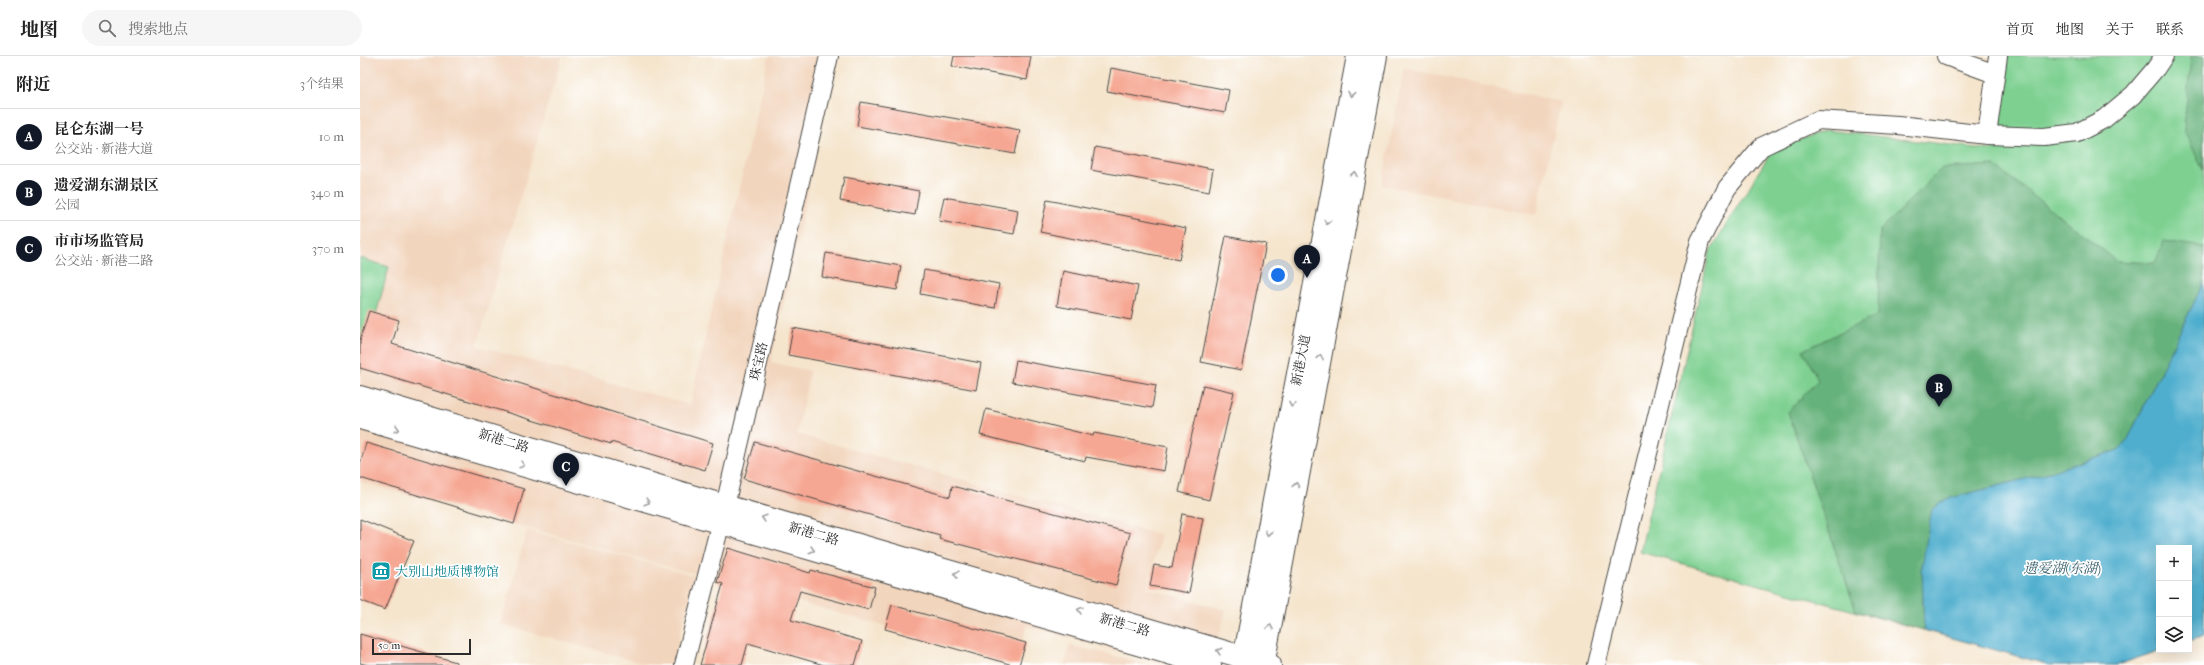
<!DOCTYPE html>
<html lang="zh">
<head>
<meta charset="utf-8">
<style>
  :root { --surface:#fff; --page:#f6f6f6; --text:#222; --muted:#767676; --line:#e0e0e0; --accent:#111827 }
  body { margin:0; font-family:"IM FELL French Canon","Noto Serif SC",serif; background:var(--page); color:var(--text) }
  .controls { position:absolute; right:12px; bottom:12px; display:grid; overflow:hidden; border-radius:0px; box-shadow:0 4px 16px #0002 }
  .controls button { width:36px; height:36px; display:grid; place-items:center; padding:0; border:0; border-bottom:1px solid var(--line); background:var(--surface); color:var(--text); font:20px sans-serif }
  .scale { position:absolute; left:12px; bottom:10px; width:99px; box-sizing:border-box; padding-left:4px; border:2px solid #2b2b2b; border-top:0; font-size:11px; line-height:14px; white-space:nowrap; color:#2b2b2b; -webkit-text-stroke:3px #fff; paint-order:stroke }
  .you { position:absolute; left:918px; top:219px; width:14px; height:14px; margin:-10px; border:3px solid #fff; border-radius:50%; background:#1a73e8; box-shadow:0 0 0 6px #1a73e833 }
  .badge { display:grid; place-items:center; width:26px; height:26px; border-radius:50%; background:var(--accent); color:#fff; font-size:13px; font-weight:700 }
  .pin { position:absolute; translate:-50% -33px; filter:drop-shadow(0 1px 2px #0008) }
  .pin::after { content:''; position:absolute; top:21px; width:14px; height:12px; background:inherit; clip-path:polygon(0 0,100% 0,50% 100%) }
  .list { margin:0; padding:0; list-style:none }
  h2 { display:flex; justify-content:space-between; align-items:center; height:52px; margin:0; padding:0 16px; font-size:17px }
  h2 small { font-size:13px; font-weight:400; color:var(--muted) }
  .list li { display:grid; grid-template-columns:26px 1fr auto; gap:12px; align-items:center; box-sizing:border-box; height:56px; padding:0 16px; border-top:1px solid var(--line) }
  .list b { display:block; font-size:15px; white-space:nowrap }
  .list p { margin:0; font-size:13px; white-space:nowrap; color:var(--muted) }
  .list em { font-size:13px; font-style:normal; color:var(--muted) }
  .icon { flex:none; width:22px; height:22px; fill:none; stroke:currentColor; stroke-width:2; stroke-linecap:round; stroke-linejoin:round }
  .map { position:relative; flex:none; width:1844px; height:609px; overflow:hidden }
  header { display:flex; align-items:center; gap:24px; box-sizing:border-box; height:56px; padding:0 20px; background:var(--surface); border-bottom:1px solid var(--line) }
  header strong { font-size:19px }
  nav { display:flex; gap:22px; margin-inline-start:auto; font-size:14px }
  .search { width:280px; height:36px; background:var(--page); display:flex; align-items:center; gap:10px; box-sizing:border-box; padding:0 14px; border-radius:22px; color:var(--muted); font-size:15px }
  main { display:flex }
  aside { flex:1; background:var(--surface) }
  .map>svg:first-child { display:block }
  .built { fill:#f2d5bd }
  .green { fill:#7ed091; stroke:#547e5e }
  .forest { fill:#66b27b; stroke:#486e53 }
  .water { fill:#4faece; stroke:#3d6c7c }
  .building { fill:#f6a793 }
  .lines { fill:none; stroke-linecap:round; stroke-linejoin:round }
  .minor-casing { stroke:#494743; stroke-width:20 }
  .major-casing { stroke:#494743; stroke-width:24 }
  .minor { stroke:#fff; stroke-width:18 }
  .major { stroke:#fff; stroke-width:22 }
  .oneway { stroke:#a0a0a0 }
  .labels { text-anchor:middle; stroke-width:3.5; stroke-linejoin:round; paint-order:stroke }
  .street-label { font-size:13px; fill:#2b2b2b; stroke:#fff }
  .culture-label { font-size:13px; fill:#0d838f; stroke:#fff; text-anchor:start }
  .water-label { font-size:14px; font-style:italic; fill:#395f6c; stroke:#fff }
</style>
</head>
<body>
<header>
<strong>地图</strong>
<div class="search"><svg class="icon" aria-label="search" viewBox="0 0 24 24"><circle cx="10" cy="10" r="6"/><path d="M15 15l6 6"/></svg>搜索地点</div>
<nav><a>首页</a><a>地图</a><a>关于</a><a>联系</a></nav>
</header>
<main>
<aside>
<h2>附近<small>3个结果</small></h2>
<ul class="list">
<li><span class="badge">A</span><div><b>昆仑东湖一号</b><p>公交站 · 新港大道</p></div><em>10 m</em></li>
<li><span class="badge">B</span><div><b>遗爱湖东湖景区</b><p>公园</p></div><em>340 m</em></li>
<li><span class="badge">C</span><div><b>市市场监管局</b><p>公交站 · 新港二路</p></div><em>370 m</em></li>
</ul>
</aside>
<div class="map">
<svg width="1844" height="609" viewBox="0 0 1844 609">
  <rect width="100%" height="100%" fill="#fff"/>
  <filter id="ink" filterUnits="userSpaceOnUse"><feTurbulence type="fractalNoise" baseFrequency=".025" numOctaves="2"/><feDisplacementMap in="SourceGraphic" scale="8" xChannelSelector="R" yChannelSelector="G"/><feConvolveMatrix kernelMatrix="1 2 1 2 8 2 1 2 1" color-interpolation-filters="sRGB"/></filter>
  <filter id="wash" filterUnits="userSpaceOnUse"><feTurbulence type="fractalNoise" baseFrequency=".012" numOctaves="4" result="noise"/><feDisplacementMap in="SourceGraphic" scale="16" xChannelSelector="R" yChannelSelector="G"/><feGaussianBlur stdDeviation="0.9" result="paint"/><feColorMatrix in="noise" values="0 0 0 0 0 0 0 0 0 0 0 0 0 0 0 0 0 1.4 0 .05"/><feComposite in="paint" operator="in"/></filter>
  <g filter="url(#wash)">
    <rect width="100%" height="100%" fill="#f5e5cd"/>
    <path class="built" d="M0,0H202L117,290L330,349L409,0H477L411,306L450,315L437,378L801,479L787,532L866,554L851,609H810L667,570L657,606L0,426V317L29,211L0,202Z
      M1044,12L1201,46L1176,159L1022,129Z
      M167,474L336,520L312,609H289L141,568Z
      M710,589L792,609H705Z"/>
    <path class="green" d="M1647,0H1844V580L1829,585V492H1799V594H1801L1757,609H1690L1280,496L1350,195L1412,94L1466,74L1633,94Z
      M0,202L29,211L0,317Z"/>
    <path class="forest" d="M1831,0H1844L1843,114L1824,74Z
      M1634,109L1757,205L1795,207L1804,185L1844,191V226L1766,387L1758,394L1680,419L1587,443L1562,510L1564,574L1496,555L1428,356L1458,324L1443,294L1518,259L1520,174L1582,112Z"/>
    <path class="water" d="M1844,226V580L1829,585V492H1799V594H1801L1757,609H1690L1564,574L1562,510L1572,453L1587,443L1680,419L1758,394L1766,387Z"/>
    <g id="blocks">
      <path class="building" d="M594,0H671L667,24L592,10Z
        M751,12L869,34L865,57L747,35Z
        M501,46L660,74L655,98L497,70Z
        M735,91L853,113L849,136L731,114Z
        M484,121L559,135L555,159L480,145Z
        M584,141L658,154L654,178L579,165Z
        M687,144L826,172L819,204L680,176Z
        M866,180L906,188L881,314L841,306Z
        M466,197L541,210L537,234L462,221Z
        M564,214L639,228L635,252L560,238Z
        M703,215L778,230L771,264L697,250Z
        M9,255L39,264L32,288L353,387L345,414L251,386V388L0,312V284Z
        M433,272L621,307L616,334L428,299Z
        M656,304L796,329L792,352L652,326Z
        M843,329L874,336L849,444L819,436Z
        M626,353L733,380L734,377L808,391L804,415L726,401L725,405L620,379Z
        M395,386L590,441L592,430L770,477L756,529L579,483L580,479L384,423Z
        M6,387L164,433L154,468L0,422V408Z
        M822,458L843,462L829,537L790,530L794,509L812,512Z
        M0,463L54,485L25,554L0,544Z
        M368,492L450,517L451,514L515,531L509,554L440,535L431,564L502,585L495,609H464L388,587L382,609H340L363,528L357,526Z
        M532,549L666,587L659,609H653L525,573Z
        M0,578L96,606V609H8L0,607Z"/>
    </g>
  </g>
  <g filter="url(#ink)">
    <use href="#blocks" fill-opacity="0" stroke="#494743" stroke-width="1"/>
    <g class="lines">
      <defs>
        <path id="minor" d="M1586,0L1635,18
          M1627,79L1638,0
          M324,609L365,450L469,0
          M1236,609L1340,185L1367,132L1401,91L1458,64L1538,69L1627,79L1684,81L1717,77L1744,63L1773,39L1796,12L1804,0"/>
        <path id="major" d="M0,341L365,450L910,609
          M0,362L850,609
          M883,609L998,0
          M903,609L1016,0"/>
      </defs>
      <use href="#minor" class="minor-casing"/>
      <use href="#major" class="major-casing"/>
      <use href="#minor" class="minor"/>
      <use href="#major" class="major"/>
    </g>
    <defs><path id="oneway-chevron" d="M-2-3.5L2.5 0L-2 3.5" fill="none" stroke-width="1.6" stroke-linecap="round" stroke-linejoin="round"/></defs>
    <g class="oneway">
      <use href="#oneway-chevron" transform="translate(991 38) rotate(101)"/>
      <use href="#oneway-chevron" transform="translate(994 118) rotate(-80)"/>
      <use href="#oneway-chevron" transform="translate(967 166) rotate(101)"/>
      <use href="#oneway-chevron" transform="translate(960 301) rotate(-80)"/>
      <use href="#oneway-chevron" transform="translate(932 349) rotate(101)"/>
      <use href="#oneway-chevron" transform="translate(37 373) rotate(16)"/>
      <use href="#oneway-chevron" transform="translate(162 409) rotate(16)"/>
      <use href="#oneway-chevron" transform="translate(936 429) rotate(-80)"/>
      <use href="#oneway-chevron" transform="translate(287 446) rotate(16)"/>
      <use href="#oneway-chevron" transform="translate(404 462) rotate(-164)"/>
      <use href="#oneway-chevron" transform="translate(908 477) rotate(101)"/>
      <use href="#oneway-chevron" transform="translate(452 494) rotate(16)"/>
      <use href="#oneway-chevron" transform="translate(596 518) rotate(-164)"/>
      <use href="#oneway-chevron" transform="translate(720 554) rotate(-164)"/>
      <use href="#oneway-chevron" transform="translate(910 571) rotate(-80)"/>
      <use href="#oneway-chevron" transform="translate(859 595) rotate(-164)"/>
    </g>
  </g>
  <defs>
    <symbol id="museum-square" viewBox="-11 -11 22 22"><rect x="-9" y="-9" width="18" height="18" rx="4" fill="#0f9aa8" stroke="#fff"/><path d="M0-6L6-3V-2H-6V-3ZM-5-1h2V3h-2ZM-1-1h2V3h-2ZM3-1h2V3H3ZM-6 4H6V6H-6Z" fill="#fff"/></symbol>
  </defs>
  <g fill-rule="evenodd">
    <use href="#museum-square" x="10" y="504" width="22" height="22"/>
  </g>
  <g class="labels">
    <g class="street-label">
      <text transform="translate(940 304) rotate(-79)" y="5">新港大道</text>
      <text transform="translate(398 305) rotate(-77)" y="5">珠宝路</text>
      <text transform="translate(144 384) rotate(17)" y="5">新港二路</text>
      <text transform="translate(454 477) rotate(16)" y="5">新港二路</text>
      <text transform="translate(765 568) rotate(16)" y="5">新港二路</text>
    </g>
    <g class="culture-label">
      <text x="35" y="520">大别山地质博物馆</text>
    </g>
    <g class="water-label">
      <text x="1702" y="517">遗爱湖(东湖)</text>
    </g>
  </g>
</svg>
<div class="controls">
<button>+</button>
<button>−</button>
<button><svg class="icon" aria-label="layers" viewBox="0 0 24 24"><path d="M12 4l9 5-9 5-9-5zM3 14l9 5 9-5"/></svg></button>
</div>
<div class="scale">50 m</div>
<div class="you"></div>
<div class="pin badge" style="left:947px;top:222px">A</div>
<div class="pin badge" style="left:1579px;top:351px">B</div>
<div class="pin badge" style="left:206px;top:430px">C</div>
</div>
</main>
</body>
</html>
